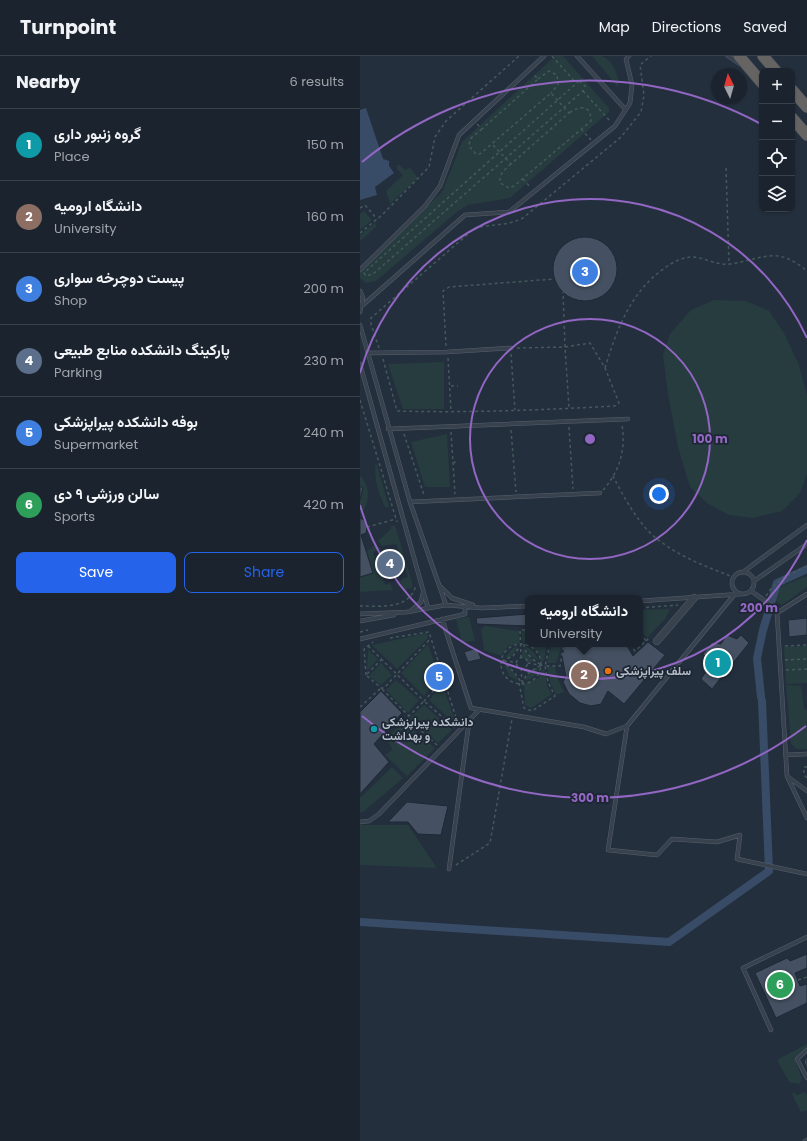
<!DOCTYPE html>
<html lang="en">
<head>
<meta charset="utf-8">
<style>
  :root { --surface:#1b232e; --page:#282f3a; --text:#f1f3f6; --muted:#a0a4aa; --line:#39404a; --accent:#2563eb }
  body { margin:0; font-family:Poppins,Vazirmatn,sans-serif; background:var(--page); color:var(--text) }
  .controls { position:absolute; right:12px; top:12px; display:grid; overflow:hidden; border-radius:8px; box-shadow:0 1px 3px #0004 }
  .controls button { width:36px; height:36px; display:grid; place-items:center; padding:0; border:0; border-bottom:1px solid var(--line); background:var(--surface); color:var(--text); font:20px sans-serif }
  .compass { position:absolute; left:351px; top:12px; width:36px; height:36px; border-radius:50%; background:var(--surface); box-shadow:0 1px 3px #0004; rotate:355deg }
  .you { position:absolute; left:299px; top:438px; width:14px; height:14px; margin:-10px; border:3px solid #fff; border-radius:50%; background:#1a73e8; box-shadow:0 0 0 6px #1a73e833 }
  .badge { display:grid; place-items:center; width:26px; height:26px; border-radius:50%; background:var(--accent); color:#fff; font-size:13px; font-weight:700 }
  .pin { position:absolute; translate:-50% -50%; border:2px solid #fff; box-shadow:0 1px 4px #0006 }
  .popup { position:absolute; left:165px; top:539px; width:118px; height:52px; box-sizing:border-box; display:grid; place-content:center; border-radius:8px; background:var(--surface); filter:drop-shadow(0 1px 3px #0005); font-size:13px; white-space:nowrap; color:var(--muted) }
  .popup b { font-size:15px; color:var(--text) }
  .popup::after { content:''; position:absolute; left:50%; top:100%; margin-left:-8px; border:8px solid transparent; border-top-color:var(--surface) }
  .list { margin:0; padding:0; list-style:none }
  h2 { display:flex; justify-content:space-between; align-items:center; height:52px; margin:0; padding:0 16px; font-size:17px }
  h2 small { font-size:13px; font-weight:400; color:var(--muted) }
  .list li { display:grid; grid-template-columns:26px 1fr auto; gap:12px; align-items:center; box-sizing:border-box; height:72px; padding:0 16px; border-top:1px solid var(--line) }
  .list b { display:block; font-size:15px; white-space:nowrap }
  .list p { margin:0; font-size:13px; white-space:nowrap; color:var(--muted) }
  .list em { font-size:13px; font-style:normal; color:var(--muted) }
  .actions { display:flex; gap:8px; padding:12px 16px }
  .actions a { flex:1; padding:9px 0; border:1px solid var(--accent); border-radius:8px; text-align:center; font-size:14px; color:var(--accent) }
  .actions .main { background:var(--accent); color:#fff }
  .icon { flex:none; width:22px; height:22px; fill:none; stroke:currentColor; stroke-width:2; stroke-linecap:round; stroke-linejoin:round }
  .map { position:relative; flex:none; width:447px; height:1085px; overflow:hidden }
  header { display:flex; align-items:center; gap:24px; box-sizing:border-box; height:56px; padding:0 20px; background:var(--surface); border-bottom:1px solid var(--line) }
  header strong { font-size:19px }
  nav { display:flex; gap:22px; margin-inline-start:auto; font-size:14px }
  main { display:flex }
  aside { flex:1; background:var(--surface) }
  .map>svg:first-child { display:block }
  .green { fill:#263c3f }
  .water { fill:#394c67 }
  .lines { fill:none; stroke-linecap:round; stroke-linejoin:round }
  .canal { stroke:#394c67; stroke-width:8 }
  .building { fill:#455162; stroke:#1f2835 }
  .service-casing { stroke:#565f6c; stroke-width:4.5 }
  .minor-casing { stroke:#565f6c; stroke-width:8 }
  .trunk-casing { stroke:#434c59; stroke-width:12 }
  .path { stroke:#44595c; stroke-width:1.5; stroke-dasharray:3 3; stroke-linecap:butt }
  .service { stroke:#38414e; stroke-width:3.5 }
  .minor { stroke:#38414e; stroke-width:7 }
  .trunk { stroke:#656462; stroke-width:11 }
  .ring { fill:none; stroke:#9266c3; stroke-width:2 }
  .food-dot { fill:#e8710a; stroke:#1d2633; stroke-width:1.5 }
  .culture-dot { fill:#0f9aa8; stroke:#1d2633; stroke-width:1.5 }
  .labels { text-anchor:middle; stroke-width:3.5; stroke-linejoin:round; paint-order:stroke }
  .poi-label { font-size:12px; font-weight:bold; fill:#b4bcc9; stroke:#1d2633; text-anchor:start }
  .centre { fill:#9266c3; stroke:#1d2633; stroke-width:2 }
  .ring-label { font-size:12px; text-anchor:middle; font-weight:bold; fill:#9266c3; stroke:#1d2633; stroke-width:3.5; stroke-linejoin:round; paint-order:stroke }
</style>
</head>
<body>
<header>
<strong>Turnpoint</strong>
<nav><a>Map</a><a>Directions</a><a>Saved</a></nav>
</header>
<main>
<aside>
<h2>Nearby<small>6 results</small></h2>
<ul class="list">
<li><span class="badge" style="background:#0f9aa8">1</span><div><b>گروه زنبور داری</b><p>Place</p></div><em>150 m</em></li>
<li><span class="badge" style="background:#8d6e63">2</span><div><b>دانشگاه ارومیه</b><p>University</p></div><em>160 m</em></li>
<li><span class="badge" style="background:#3f7fe0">3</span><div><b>پیست دوچرخه سواری</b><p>Shop</p></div><em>200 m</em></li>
<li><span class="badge" style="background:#5c6f8a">4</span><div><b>پارکینگ دانشکده منابع طبیعی</b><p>Parking</p></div><em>230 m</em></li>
<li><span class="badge" style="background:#3f7fe0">5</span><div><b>بوفه دانشکده پیراپزشکی</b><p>Supermarket</p></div><em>240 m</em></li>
<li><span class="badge" style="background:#2e9e5b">6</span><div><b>سالن ورزشی ۹ دی</b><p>Sports</p></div><em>420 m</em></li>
</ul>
<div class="actions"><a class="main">Save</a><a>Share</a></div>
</aside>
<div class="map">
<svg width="447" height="1085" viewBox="0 0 447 1085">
  <rect width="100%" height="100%" fill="#242f3e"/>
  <path class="green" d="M195,0H203L249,52V56L150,142L108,149L98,155L16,225L6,227L0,222V215L82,136L102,86Z
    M232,0C235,0 240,0 242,0C253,4 260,21 258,31Z
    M37,109H40L45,114L50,112L58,122L30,148L26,135L43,119L37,113Z
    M4,155L12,164L0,174V158Z
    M15,167L17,170L0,185V179Z
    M354,244L386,245L409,255L424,277L439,309L447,339V418L440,437L422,455L393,462L369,459L347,447L330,431L318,391L308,338L303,299L310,278L331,254Z
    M84,306V353H43L28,308Z
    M87,378L90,431H65L51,386Z
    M15,409H17L29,451H25C18,437 15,425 15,409Z
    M0,419C9,429 11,443 3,455H0V444L3,432L0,431Z
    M35,469L52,527V532L42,534L39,529L41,528L40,524L48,521L36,488L22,490L18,485L30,474L31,470Z
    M15,489L21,493L13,496L25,529L30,527L33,534L0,536V521L13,517L6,496Z
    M447,520V531L422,549L414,544V537L419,531Z
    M310,553L305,563L287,582L280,574V554Z
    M109,561L115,585L102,586L96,563Z
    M125,570L159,575L160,587L148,590L141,600L124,594L121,573Z
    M162,575H168V587L162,585Z
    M67,577L68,582L37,613L12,589Z
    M68,588L79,621L64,640L41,617Z
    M169,588H187L184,605H181L179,597Z
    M192,588H202L196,607H187Z
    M157,590V593L151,601L145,602L151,594Z
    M164,590L172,593L180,606L170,599Z
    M447,590V627L426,628L424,591Z
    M163,592L170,602L177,606H168L162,600Z
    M8,594L18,603L7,615Z
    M21,607L32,619L21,629L9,620Z
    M144,609L150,612L159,625L149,620Z
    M178,611C178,618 172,624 165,624L169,616Z
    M187,611H195L198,624L204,636L196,639L191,628Z
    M184,612L187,630L192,638L171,652L165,649L164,628L178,622Z
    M36,624L59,644L48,657L26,634Z
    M82,628L97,670L69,644Z
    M426,629L441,630L444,652L447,654V693H437L431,688Z
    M64,649L92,674L78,687L50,662Z
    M44,666L75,692L47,720L25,699L32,694L30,688L24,684Z
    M32,711L43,722L3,756H0V742Z
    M0,769H48L77,812L0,809Z
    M447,988V991L434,1002L442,1022L439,1028L429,1026L417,1004Z
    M434,1036L437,1039L445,1036L447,1039V1054L441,1056L432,1038Z"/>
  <path class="water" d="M6,52L23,103L29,105V110L34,117L15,131L17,139L0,144V54Z"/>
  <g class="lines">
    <path class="canal" d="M401,641L397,602L403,574L417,527L447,513
      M0,866L309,886L409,815L402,645"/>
  </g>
  <path class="building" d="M193 213a32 32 0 1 1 64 0a32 32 0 1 1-64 0Z
    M0,431H3L0,444Z
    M0,462L4,464L7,471L6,477L1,479L13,517L0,521Z
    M168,558V570L117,568L116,562Z
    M447,562V579L429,581L428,564Z
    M367,579L377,583L381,579L389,587L352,633L341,623L345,617L342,612L347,602L343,598L352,586L361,588Z
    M288,586L305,599L264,648L248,635L241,648L231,650L220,647L209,638L203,626L206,621L202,600L205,588H266L273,600Z
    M117,592L121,603L108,606L104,596Z
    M21,635L42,657L14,688L29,706L0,738V656Z
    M47,746L88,750L81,779L58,778L48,766H28Z
    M447,898V912L435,917L440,930L447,928V947L416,962L395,917L427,902L430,905Z
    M447,1001V1015L444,1005Z"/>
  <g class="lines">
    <defs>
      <path id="service" d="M217,0L265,53
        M368,0L380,8
        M0,214L65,150L80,130L99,79L184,0
        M0,235L3,242L0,256
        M3,249L105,159L149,156L255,70L270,47L272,29L266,3L269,0
        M0,269L50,446L86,549
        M8,297L87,296L151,292
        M0,308L68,552
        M28,373L268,363
        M50,446L240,437
        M372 527a11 11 0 1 1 22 0a11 11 0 1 1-22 0Z
        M383,516L447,469
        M394,525L447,488
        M81,531L92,542L113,549
        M391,535L414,551L417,557L427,720L447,762
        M280,545L381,538
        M52,554L61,546L63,537
        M417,557L447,538
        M0,558L47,556L86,549L122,552L168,550
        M82,563L111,652L224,671L246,678L267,670L374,539
        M0,565L34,559
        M0,583L105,558V551
        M267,670L248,794L297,799L312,783L357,786L380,779L377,803L447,818
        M425,699L447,698
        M428,721L447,735
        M0,766L9,765L19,758L119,654
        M89,813L109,666
        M411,974L383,912L447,881
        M447,994L437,1003L447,1022
        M445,1085L447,1084"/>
      <path id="minor" d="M297,585L334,542"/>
      <path id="trunk" d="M379,0L402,27
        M403,0L416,15
        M432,34L447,51
        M432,62L447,79"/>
    </defs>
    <use href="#service" class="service-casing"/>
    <use href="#minor" class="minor-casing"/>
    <use href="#trunk" class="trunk-casing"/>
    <path class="path" d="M192,0L216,27
      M178,23L189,15L197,19L198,29L191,37
      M219,25L225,30L224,34L13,218L6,220L4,217L6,215Z
      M223,35L251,66
      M117,68L122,73L178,23L173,18
      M122,73L110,83L109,90L116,98H120L191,37L209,57L151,108L132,88
      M221,73L231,84
      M151,108C144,114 139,118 140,127L149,132L154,130L231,65C231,48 219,50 209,57
      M366,112L369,208
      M163,123L171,132
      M0,152L5,149L17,163
      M0,177L22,159L69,111L75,81L86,65L159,0
      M86,290L83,235L89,231L194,223
      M19,292L11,268V262L115,172C132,168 148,170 163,162L261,81L281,56L284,39L280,9L291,0
      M157,292L205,291L203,236
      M151,298L155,354
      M88,302L91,356
      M23,303L37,355C110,357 182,354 255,350L259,347L245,312L230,287L205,291L209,352
      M245,312C257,272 271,235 306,211C313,206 323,201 332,201C344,201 357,210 370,208C404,203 416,189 447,215
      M91,330H98
      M0,344L37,466
      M209,371L213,433
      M151,374L156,436
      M91,376L95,438
      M44,378L64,439
      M93,407L98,405
      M253,420C263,440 279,469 297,483C320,501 347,511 373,521
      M243,434C260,415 266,393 262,369
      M7,471L36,463
      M406,540C417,522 429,519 447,510
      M0,550C20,550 50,554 56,529
      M280,552L318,549
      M0,576L8,574
      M30,582L69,576L98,668
      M286,585L290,581
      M164,588C164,598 174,604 181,609
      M190,588L185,610H200L204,588
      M270,588L275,595L286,585L280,576
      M141 608a20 20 0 1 1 40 0a20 20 0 1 1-40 0Z
      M8,590L64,645L84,623
      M425,590L447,589
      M156.5 607a5.5 5.5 0 1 1 11 0a5.5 5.5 0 1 1-11 0Z
      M161,602L160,574H168
      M22,603L6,619L21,632H24L71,582
      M425,604L447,603
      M142,605L153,615L162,627
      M142,605L153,600L161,589
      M144,605L156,606
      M161,612L162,626
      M426,614L447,613
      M6,619L4,593L13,586
      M159,627L164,652L172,655L195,640L188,626L185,610L167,607
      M162,628L167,618L181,609
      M0,651L21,632L49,660
      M77,689L47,662L64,645L95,672
      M447,711H444V719L447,722
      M96,809L130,787L152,663
      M438,924L447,921"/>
    <use href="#service" class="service"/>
    <use href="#minor" class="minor"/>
    <use href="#trunk" class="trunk"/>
  </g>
  <g class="ring">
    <circle cx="230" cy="383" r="120"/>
    <path d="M447 484A239 239 0 0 1 0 449M0 317A239 239 0 0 1 447 282"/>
    <path d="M446 670A359 359 0 0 1 2 660M2 106A359 359 0 0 1 401 68"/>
  </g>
  <circle class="food-dot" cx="248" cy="615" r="4"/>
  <circle class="culture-dot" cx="14" cy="673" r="4"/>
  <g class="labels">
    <g class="poi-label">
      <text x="256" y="619">سلف پیراپزشکی</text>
      <text x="22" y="670">دانشکده پیراپزشکی<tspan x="22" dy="14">و بهداشت</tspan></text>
    </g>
  </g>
  <circle cx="230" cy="383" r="6" class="centre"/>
  <g class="ring-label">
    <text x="350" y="387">100 m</text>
    <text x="399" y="556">200 m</text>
    <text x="230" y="746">300 m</text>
  </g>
</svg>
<div class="controls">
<button>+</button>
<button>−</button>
<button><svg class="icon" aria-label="locate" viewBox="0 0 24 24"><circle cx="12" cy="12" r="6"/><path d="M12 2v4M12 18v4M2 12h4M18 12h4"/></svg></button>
<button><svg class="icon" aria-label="layers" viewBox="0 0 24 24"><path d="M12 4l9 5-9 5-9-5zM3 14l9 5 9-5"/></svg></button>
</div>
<svg class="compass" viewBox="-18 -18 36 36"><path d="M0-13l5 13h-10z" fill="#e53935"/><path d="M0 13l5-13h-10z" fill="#a0a4aa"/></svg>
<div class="you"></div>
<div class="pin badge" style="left:358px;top:607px;background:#0f9aa8">1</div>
<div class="pin badge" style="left:224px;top:619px;background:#8d6e63">2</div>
<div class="popup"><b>دانشگاه ارومیه</b>University</div>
<div class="pin badge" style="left:225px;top:216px;background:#3f7fe0">3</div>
<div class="pin badge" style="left:30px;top:508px;background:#5c6f8a">4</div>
<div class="pin badge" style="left:79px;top:621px;background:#3f7fe0">5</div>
<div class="pin badge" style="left:420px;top:929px;background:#2e9e5b">6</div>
</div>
</main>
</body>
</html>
